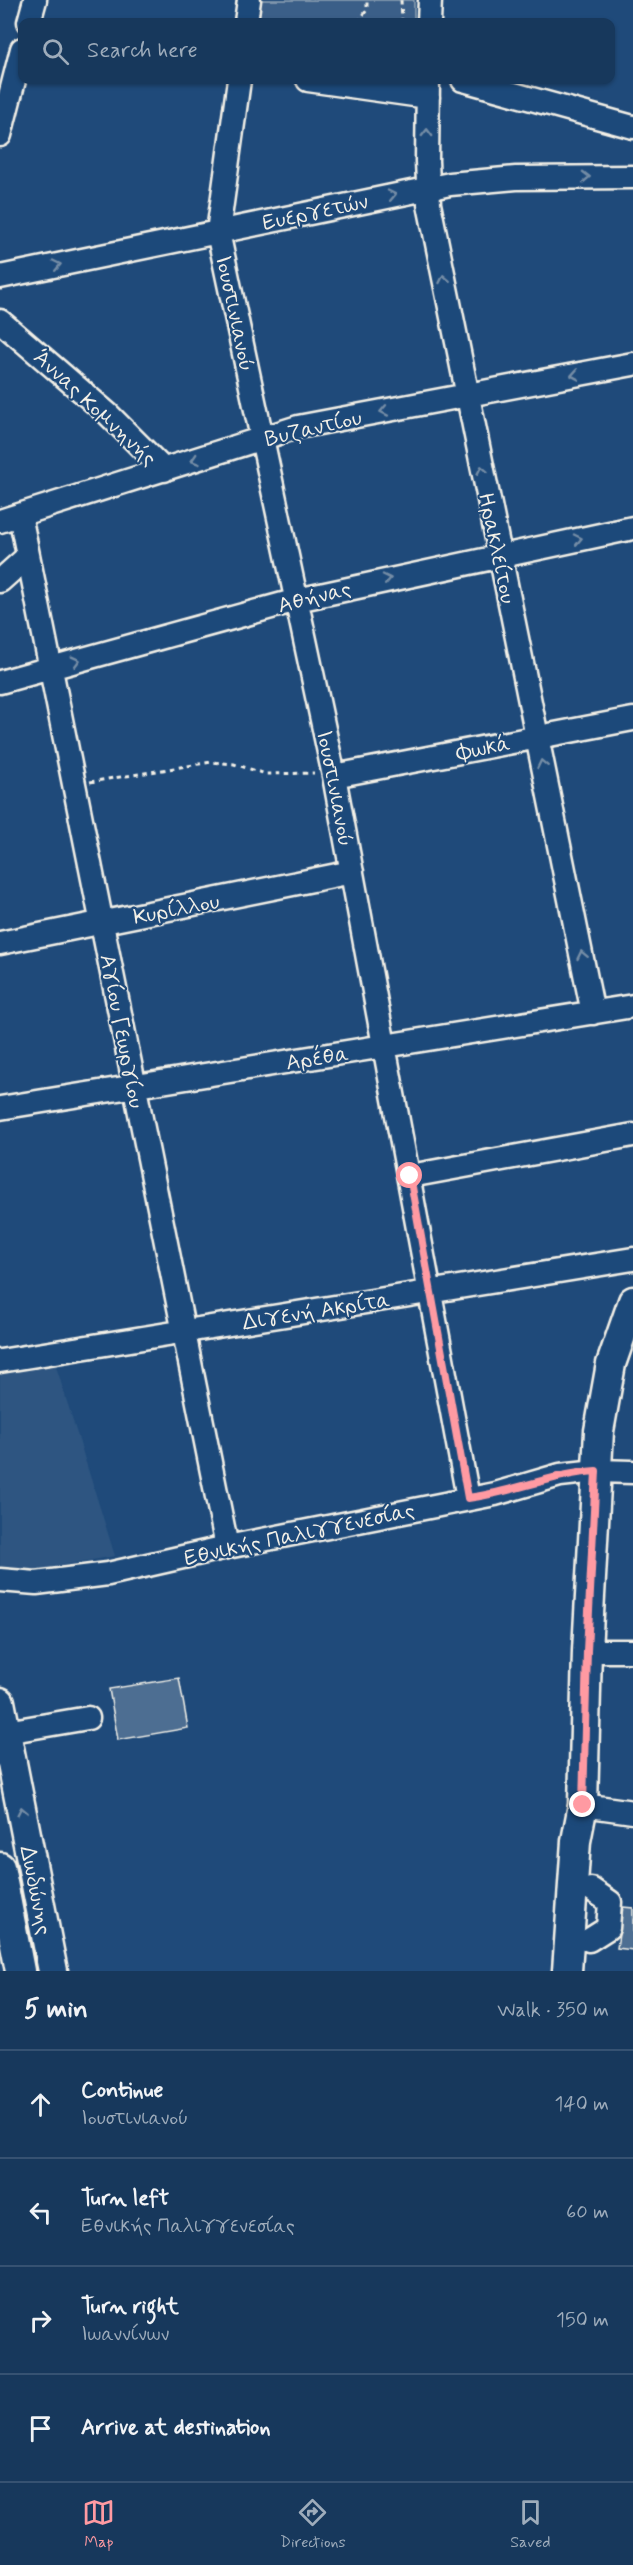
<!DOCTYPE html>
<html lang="en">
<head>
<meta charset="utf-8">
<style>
  :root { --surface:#17385c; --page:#203f62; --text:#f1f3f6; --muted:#9eacbb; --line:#365272; --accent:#ff9aa2 }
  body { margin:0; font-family:Mynerve,sans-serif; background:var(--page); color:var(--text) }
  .stop { position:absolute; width:18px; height:18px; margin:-14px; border:4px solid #ff9aa2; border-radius:50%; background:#fff }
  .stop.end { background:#ff9aa2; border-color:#fff; box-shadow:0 2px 6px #0008 }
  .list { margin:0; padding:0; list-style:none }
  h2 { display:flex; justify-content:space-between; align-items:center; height:78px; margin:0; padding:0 24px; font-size:26px }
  h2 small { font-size:20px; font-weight:400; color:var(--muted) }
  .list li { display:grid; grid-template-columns:39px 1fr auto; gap:18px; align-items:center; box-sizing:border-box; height:108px; padding:0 24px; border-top:2px solid var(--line) }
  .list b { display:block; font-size:22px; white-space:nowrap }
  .list p { margin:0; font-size:20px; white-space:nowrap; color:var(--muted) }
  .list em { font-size:20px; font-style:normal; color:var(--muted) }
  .icon { flex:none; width:33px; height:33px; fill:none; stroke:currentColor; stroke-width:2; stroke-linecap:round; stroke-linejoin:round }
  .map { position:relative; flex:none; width:633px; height:1971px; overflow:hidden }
  .search { position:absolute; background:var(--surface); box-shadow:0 2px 4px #0004; left:18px; right:18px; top:18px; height:66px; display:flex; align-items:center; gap:15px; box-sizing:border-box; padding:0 21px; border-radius:12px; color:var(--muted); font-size:22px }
  .sheet { height:510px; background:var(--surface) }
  nav { display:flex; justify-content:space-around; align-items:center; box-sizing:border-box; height:84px; border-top:2px solid var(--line); background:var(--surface); font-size:16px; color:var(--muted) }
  nav a { display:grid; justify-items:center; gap:3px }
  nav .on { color:var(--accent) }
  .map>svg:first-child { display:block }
  .built { fill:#2d5581 }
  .green { fill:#3a5f88; stroke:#97a8b8; stroke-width:1.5 }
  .building { fill:#4d6e92; stroke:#f4f1e8; stroke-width:1.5 }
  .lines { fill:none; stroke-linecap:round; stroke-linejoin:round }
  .minor-casing { stroke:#f4f1e8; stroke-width:27 }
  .major-casing { stroke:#f4f1e8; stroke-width:33 }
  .path { stroke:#f4f1e8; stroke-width:3; stroke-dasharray:4.5 4.5; stroke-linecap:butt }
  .minor { stroke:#1f4a7a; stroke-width:22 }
  .major { stroke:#1f4a7a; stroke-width:28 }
  .oneway { stroke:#748da6 }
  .route { stroke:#ff9aa2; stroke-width:8 }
  .labels { text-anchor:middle; stroke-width:4.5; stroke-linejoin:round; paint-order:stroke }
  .street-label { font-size:22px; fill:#f4f1e8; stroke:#1f4a7a }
</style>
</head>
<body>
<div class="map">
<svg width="633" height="1971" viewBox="0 0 633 1971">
  <rect width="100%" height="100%" fill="#1f4a7a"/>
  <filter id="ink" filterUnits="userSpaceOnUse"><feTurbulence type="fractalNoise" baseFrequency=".0167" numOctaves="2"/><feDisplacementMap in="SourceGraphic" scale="12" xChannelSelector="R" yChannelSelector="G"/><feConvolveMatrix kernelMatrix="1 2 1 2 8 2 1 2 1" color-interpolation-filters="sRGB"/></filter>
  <g filter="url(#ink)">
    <path class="built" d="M55,1363L115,1556L14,1574L0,1571V1374Z"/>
    <path class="green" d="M259,0H414V22H256Z"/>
    <path class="building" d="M179,1678L188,1728L118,1740L109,1689Z
      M623,1907L633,1908V1950L617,1948Z"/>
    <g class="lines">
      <defs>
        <path id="minor" d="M29,22L35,0
          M246,22L249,0
          M429,22L430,0
          M239,80L218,232L334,776L468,1498
          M308,80L428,97
          M428,80L427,161L429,204L593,1013
          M463,80L633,127
          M0,135L22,49
          M0,277L450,184L516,178L633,177
          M0,321L108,414L164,470
          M20,515L227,1547
          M0,521L298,427L633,364
          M0,581L28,556
          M0,682L297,600L633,528
          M334,776L633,719
          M0,943L352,872
          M0,1108L633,1006
          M410,1176L633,1135
          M0,1361L633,1259
          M0,1580L36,1583L108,1574L227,1547L495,1494L560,1475L596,1471L633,1472
          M587,1651H633
          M6,1732L88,1718
          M583,1805L633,1812
          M589,1940L608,1928L610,1902L591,1889"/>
        <path id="major" d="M0,1702L53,1971
          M0,1867L20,1971
          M567,1971L576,1841L583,1805L587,1651L599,1431L611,1364L633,1301"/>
      </defs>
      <use href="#minor" class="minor-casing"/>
      <use href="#major" class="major-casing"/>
      <path class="path" d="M401,0L402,22
        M265,19L293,22
        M358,22L367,10V0
        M90,782L211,762L234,764L266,774L314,773"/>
      <use href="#minor" class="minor"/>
      <use href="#major" class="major"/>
    </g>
    <defs><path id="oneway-chevron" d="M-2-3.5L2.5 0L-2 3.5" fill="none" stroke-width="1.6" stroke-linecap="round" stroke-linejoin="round" transform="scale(1.5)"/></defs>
    <g class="oneway">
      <use href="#oneway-chevron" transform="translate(427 133) rotate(-89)"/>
      <use href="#oneway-chevron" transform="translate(586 177) rotate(-1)"/>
      <use href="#oneway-chevron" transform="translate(392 195) rotate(-12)"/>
      <use href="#oneway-chevron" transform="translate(57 265) rotate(-12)"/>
      <use href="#oneway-chevron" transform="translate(444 279) rotate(-101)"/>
      <use href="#oneway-chevron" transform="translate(575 375) rotate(170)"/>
      <use href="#oneway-chevron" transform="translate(384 411) rotate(169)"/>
      <use href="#oneway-chevron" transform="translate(195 460) rotate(162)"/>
      <use href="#oneway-chevron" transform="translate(482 470) rotate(-101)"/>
      <use href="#oneway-chevron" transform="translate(578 539) rotate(-12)"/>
      <use href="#oneway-chevron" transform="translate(387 579) rotate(-12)"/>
      <use href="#oneway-chevron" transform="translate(76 661) rotate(-15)"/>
      <use href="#oneway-chevron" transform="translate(542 764) rotate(-102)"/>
      <use href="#oneway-chevron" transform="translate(582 955) rotate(-102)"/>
      <use href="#oneway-chevron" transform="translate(22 1811) rotate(-101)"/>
    </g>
  </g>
  <g class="lines" filter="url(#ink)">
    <path class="route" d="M410,1176L468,1498C512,1493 551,1474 596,1471L587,1651L583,1805"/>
  </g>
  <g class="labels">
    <g class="street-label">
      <text transform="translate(315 211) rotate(-12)" y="8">Ευεργετών</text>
      <text transform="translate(236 313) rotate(78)" y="8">Ιουστινιανού</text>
      <text transform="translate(96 407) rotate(43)" y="8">Άννας Κομνηνής</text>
      <text transform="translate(313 427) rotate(-13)" y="8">Βυζαντίου</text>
      <text transform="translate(498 548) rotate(78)" y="8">Ηρακλείτου</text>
      <text transform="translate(314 596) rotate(-14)" y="8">Αθήνας</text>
      <text transform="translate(483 747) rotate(-11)" y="8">Φωκά</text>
      <text transform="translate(336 788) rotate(79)" y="8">Ιουστινιανού</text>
      <text transform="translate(176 908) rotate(-11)" y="8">Κυρίλλου</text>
      <text transform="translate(123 1031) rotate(79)" y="8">Αγίου Γεωργίου</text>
      <text transform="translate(317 1057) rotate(-9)" y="8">Αρέθα</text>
      <text transform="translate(316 1310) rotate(-9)" y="8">Διγενή Ακρίτα</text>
      <text transform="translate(299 1533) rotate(-12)" y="8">Εθνικής Παλιγγενεσίας</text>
      <text transform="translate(37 1890) rotate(79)" y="8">Δωδώνης</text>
    </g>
  </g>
</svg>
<div class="stop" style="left:410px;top:1176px"></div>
<div class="stop end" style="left:583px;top:1805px"></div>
<div class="search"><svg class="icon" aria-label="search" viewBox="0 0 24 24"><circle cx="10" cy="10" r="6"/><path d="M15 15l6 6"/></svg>Search here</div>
</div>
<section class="sheet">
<h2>5 min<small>Walk · 350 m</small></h2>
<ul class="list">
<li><svg class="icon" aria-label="ahead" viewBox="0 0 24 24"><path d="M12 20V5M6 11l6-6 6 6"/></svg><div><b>Continue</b><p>Ιουστινιανού</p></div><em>140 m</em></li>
<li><svg class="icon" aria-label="left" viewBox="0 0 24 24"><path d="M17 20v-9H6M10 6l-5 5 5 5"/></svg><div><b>Turn left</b><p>Εθνικής Παλιγγενεσίας</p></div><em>60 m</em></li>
<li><svg class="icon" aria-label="right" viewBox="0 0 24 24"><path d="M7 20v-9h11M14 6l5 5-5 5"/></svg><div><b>Turn right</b><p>Ιωαννίνων</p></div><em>150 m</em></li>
<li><svg class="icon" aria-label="arrive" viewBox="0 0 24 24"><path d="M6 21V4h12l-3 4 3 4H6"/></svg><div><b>Arrive at destination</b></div></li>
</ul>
</section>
<nav>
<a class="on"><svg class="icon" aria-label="map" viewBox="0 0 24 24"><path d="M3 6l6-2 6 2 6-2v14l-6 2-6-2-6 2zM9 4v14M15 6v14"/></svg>Map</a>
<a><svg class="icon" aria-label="directions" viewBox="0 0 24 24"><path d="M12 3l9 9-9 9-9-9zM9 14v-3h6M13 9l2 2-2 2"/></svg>Directions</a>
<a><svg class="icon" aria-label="saved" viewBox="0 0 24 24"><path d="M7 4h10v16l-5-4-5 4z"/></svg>Saved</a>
</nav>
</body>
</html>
